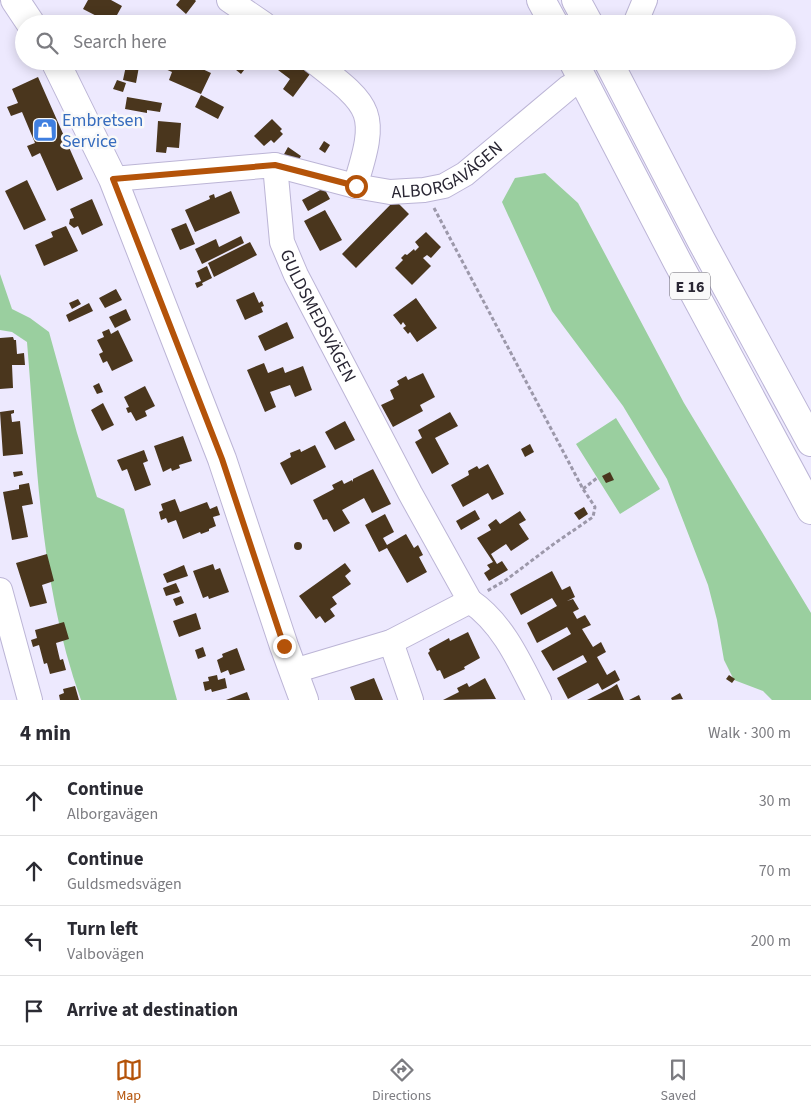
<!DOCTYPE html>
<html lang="en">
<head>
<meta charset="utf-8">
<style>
  :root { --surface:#fff; --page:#f7f7f7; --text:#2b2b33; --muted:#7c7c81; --line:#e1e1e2; --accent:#b45309 }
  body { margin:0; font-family:"Source Sans 3",sans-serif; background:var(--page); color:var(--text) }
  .stop { position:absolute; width:15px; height:15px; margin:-11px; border:4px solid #b45309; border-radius:50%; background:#fff }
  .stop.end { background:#b45309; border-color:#fff; box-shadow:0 1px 5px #0008 }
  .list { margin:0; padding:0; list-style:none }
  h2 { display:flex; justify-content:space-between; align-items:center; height:65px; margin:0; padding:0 20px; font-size:21px }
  h2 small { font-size:16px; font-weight:400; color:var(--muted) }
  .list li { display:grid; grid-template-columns:32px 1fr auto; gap:15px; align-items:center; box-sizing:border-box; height:70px; padding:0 20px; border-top:1px solid var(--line) }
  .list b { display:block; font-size:19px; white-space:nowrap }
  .list p { margin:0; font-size:16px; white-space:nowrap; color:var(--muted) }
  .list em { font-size:16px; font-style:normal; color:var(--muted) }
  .icon { flex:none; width:28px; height:28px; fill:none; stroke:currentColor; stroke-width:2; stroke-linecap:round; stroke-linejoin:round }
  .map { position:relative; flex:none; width:811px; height:700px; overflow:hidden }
  .search { position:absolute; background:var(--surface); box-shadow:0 2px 12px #0003; left:15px; right:15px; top:15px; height:55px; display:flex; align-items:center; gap:12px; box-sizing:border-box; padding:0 18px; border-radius:28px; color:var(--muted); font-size:19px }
  .sheet { height:345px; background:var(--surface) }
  nav { display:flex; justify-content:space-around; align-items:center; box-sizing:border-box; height:70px; border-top:1px solid var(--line); background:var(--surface); font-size:14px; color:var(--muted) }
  nav a { display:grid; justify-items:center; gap:2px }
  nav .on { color:var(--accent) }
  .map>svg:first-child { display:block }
  .green { fill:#9acf9f }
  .building { fill:#4a361d }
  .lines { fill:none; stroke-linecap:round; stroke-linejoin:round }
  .minor-casing { stroke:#bcb5d6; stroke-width:26 }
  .major-casing { stroke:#bcb5d6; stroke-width:30 }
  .highway-casing { stroke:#bcb5d6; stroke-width:30 }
  .path { stroke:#9c98aa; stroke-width:3; stroke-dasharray:4 2.5; stroke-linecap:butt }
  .minor { stroke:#fff; stroke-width:24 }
  .major { stroke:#fff; stroke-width:28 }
  .highway { stroke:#fff; stroke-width:28 }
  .route { stroke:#b45309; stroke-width:6 }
  .labels { text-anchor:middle; stroke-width:5; stroke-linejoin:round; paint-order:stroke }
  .shield { fill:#f9f9f9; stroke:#67656e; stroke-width:1 }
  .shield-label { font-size:16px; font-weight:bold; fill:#292633 }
  .shop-label { font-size:18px; fill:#366cbe; stroke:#f9f9f9; text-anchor:start }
  .street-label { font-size:18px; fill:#292633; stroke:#f9f9f9 }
</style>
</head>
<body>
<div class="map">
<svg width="811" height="700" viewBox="0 0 811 700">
  <rect width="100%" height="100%" fill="#ede9fe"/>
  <path class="green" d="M545,173L578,203L684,403L811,613V700H772L763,691L734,680L724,660L717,620L708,585L667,479L623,406L552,311L502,202L515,178Z
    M0,274L12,309L30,318L49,332L77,433L97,497L124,509L177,700H81C40,586 37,462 27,342L12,332L0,330Z
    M616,418L660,489L620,514L576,444Z"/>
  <path class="building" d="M88,0H111L122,6L112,24L83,9Z
    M180,0H195L196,1L186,14L176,5Z
    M127,61H140L136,83L123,80Z
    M166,61H185L211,73L201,94L169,80L172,72L163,68Z
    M225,61H251L241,74Z
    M285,61H294L310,74L293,97L283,89L290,79L278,70Z
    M38,77L83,179L57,191L40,153L32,157L27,146L35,143L22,112L11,116L7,107L18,103L12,89Z
    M117,80L126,83L123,92L113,89Z
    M201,95L224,107L218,119L195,107Z
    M127,97L162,103L160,112L147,110V113L125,109Z
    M272,119L282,129L280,131L283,134L274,143L271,140L264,146L254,136Z
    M158,121L181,123L179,148L167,147L166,153L156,152Z
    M324,141L330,145L325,153L319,149Z
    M288,147L301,156L297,163L283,156Z
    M27,180L46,220L24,230L5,191Z
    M324,188L330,199L308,211L302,200Z
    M231,191L240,213L195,232L185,210L210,199L209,196L214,194L215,198Z
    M92,199L103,225L82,235L78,226L74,228L69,224L70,219L74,218L70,209Z
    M395,200L409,214L356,268L342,254Z
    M325,210L342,240L320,251L304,221Z
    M186,223L195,244L180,250L171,229Z
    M66,226L78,251L44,266L35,245L53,237L51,232Z
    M426,232L441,247L431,258L427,255L423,258L431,266L412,285L395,268L403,260L401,258L405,254L407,255L414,249L415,251L419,247L415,242Z
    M241,236L244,243L202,264L195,249L216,239L219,247Z
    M250,242L257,255L214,277L208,263Z
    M207,266L212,278L202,283L203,285L197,288L195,283L201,281L197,271Z
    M116,289L122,300L105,308L99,298Z
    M254,292L259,303L262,301L264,306L261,307L263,312L245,320L236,300Z
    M416,298L437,328L417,342L410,332L408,334L403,328L406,326L403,322L401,325L393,315Z
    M78,299L81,304L72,309L69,303Z
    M89,303L93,311L69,322L66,315Z
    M126,309L131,320L115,328L109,317Z
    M287,322L294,338L265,351L258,336Z
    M109,329L111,334L118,330L133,361L112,371L107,361L103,363L99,354L103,352L97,340L104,337L102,332Z
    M13,337L14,340H16L17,354L24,353L25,365H12L13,388L0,389V338Z
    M264,363L268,373L283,367L285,373L303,366L312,390L295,397L290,385L270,392L276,407L265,412L247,370Z
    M423,373L435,397L420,405L423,411L393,427L381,405L394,399L390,390L399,385L397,381L406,376L408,380Z
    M99,383L103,392L97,394L93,386Z
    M145,386L155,406L145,411L147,416L136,421L131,412L128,413L126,408L129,407L124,397Z
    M103,403L114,425L102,431L91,410Z
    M14,410V413L11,414L12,422L20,421L23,454L3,456L0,412Z
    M450,412L458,426L435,438L449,464L432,474L415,442L422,438L418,430Z
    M345,421L355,440L335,450L325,432Z
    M183,436L192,461L179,465L180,468L172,471L171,468L163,472L154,446Z
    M530,444L534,452L525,457L521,449Z
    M315,445L326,467L291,485L280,463L291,457L290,453L300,449L301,452Z
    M144,450L148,461L143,463L151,485L135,491L127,469L122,471L117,460Z
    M488,464L504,494L492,500L488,493L463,507L451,485L469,475L468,471L477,466L479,469Z
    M373,469L391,504L372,513L364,498L342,510L350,523L334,532L327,519L323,520L313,500L334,489L332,485L342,480L344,484L352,480L353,482V479Z
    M22,471L23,475L14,477L13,472Z
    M610,472L614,480L606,483L602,476Z
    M29,483L33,504L22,506L28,537L12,540L3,492L19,489V485Z
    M175,499L180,512L207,502L210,509L217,506L220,515L213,517L216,526L209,529V531L201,534L200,532L183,539L176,520L168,523L166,518L161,520L159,512L163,510L161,504Z
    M584,507L588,514L579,520L574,513Z
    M475,510L480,519L461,530L456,521Z
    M520,511L526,520L519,524L529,539L511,551L506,544L491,554L497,564L502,561L508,570L489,581L484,573L490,569L487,565L493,562L477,538L491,530L488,525L496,519L500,524Z
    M385,514L394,532L383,538L387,545L406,534L414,548L418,545L423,555L419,557L427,572L407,583L387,548L379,552L365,525Z
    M294 546a4 4 0 1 1 8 0a4 4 0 1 1-8 0Z
    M47,554L54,581L42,585L47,603L30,607L16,563Z
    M345,563L351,571L345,576L351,584L332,597L337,604L330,609L335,616L325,623L320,616L316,619L299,596Z
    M213,564L215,570L220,568L229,592L209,599L208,596L203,598L193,571Z
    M184,565L188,576L167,583L163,574Z
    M552,571L562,590L570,586L575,597L567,601L573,599L579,609L573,612L577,619L585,615L591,625L582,629L593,647L601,642L606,652L597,657L607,675L615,670L620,680L602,690L598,683L568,699L557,678L587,662L583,655L553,671L541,651L571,634L567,627L537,643L527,623L557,606L552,598L521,615L510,594Z
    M176,583L180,592L166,596L163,588Z
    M181,596L184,603L176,606L173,599Z
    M196,613L201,629L179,637L173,621Z
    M64,622L69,639L56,643L60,660L63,659L66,670L50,674L47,663L44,664L39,645L33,647L31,640L37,638L35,630Z
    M468,632L480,658L464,667L465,669L444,679L440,670L437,671L428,653L430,651L429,649L449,638L450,641Z
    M203,647L206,656L198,659L195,650Z
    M237,648L245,670L230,675L228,670L221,673L217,660L223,657L222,654Z
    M217,675L218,680L225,678L227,688L212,692L211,689L205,691L203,682L209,681L208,677Z
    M729,675L735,679L732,683L726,679Z
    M374,678L383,700H355L350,687Z
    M485,678L496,699L443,700L459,692L457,688L467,683L469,687Z
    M617,684L624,700H587L611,688Z
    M75,686L79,700H60L59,695L64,693L63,689Z
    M247,692L250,700H226Z
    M680,693L683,699L672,700L671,698Z
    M639,695L641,700H629Z"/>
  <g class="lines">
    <defs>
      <g id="minor">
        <path d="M229,0L264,24"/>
        <path d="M635,24L645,0"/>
        <path d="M313,61C372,107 379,111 355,186"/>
        <path id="s1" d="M275,165L355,186L390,192L424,190L444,186L465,174L569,87"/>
        <path id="s2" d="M113,179L275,165L282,242L296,275L410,493L470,601L391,642L294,671"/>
        <path d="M0,590L30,700"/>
        <path d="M470,601C504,624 521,665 539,700"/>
        <path d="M391,642L411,700"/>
      </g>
      <path id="major" d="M15,0L31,24
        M55,61L113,179L222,459L284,646L304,700"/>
      <path id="highway" d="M541,0L554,24
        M576,0L589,24
        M573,61L677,261L811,510
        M608,61L701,240L811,442"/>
    </defs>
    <use href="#minor" class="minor-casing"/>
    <use href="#major" class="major-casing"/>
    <use href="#highway" class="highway-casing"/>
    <path class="path" d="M434,208L583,489L595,507L593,517L555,543L506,580L487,591
      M583,489L597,478"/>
    <use href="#minor" class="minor"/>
    <use href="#major" class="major"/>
    <use href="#highway" class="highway"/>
  </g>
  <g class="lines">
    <path class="route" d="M284,646L222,459L113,179L275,165L356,186"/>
  </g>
  <defs>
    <symbol id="shop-square" viewBox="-11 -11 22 22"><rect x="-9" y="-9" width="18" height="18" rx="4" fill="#3f7fe0" stroke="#f9f9f9"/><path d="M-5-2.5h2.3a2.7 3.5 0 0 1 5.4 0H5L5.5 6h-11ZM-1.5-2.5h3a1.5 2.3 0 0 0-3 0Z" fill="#fff"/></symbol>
  </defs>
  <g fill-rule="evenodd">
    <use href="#shop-square" x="31" y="116" width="28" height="28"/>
  </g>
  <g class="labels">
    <rect class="shield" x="670" y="272.5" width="40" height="27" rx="4"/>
    <g class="shield-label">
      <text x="690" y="292">E 16</text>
    </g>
    <g class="shop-label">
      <text x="62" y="126">Embretsen<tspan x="62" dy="21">Service</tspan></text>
    </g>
    <g class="street-label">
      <text dy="6" stroke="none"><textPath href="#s1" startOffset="181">ALBORGAVÄGEN</textPath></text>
      <text dy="6" stroke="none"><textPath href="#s2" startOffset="322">GULDSMEDSVÄGEN</textPath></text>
    </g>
  </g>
</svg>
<div class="stop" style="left:356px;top:186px"></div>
<div class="stop end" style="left:284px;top:646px"></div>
<div class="search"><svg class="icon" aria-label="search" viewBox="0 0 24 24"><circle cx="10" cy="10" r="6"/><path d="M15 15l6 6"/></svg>Search here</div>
</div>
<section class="sheet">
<h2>4 min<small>Walk · 300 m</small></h2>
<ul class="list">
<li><svg class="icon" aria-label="ahead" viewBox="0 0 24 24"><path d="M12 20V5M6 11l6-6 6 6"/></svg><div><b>Continue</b><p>Alborgavägen</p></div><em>30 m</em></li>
<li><svg class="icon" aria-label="ahead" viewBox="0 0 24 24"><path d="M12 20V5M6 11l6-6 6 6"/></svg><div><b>Continue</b><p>Guldsmedsvägen</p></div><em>70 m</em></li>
<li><svg class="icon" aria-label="left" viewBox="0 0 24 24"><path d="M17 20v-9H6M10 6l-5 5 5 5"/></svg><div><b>Turn left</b><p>Valbovägen</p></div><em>200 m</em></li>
<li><svg class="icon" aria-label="arrive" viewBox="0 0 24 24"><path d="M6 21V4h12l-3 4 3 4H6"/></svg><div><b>Arrive at destination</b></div></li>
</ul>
</section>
<nav>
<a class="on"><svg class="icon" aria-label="map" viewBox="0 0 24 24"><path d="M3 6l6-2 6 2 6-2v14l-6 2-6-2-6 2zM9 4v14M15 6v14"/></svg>Map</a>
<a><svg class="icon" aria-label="directions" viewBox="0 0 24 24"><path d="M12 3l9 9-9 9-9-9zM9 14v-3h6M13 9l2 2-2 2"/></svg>Directions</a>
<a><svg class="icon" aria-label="saved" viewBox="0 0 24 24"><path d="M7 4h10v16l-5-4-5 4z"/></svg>Saved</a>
</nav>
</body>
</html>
